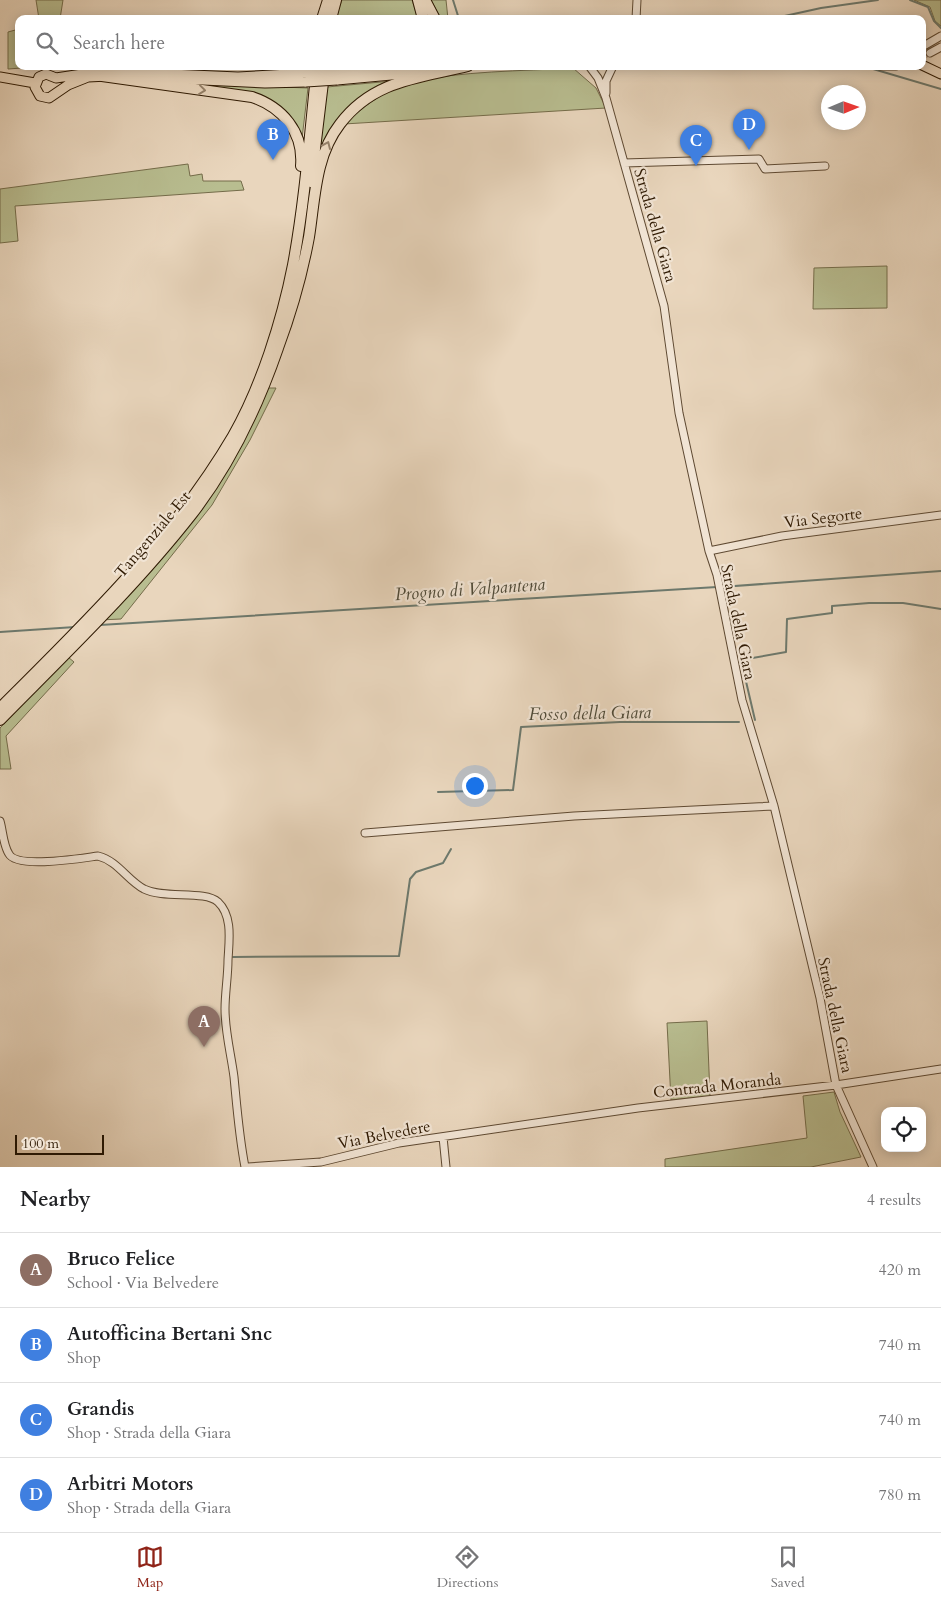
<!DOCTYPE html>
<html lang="en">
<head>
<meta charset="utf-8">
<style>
  :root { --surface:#fff; --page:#f6f6f6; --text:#202124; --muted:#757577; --line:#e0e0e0; --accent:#8f2418 }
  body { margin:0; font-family:Cardo,serif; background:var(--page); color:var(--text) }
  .controls { position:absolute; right:15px; bottom:15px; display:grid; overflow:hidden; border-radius:10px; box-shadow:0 2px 12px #0003 }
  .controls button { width:45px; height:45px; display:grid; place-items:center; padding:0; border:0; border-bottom:1px solid var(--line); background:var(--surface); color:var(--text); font:25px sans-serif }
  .compass { position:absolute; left:821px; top:85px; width:45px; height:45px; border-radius:50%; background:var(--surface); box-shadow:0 2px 12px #0003; rotate:88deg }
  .scale { position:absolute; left:15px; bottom:12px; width:89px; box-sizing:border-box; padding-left:5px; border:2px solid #2f1a03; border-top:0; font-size:14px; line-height:18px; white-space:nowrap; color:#2f1a03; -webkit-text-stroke:4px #f1e4d4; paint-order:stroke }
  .you { position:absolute; left:474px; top:785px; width:18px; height:18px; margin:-12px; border:4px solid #fff; border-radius:50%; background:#1a73e8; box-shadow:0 0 0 8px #1a73e833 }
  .badge { display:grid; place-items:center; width:32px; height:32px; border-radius:50%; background:var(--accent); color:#fff; font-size:16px; font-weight:700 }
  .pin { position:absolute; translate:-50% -41px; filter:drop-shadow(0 1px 2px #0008) }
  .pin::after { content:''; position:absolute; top:26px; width:18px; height:15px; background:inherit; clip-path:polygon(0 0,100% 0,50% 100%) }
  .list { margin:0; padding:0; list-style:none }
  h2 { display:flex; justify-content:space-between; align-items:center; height:65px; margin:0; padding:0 20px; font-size:21px }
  h2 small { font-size:16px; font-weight:400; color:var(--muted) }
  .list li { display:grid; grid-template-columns:32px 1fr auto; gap:15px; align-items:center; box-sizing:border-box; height:75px; padding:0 20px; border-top:1px solid var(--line) }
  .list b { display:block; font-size:19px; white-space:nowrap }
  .list p { margin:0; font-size:16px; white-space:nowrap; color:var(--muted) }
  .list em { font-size:16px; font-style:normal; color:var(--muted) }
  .icon { flex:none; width:28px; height:28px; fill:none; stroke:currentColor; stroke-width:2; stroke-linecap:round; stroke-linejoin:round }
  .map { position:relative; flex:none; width:941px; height:1167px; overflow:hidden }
  .search { position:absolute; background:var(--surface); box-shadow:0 2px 12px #0003; left:15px; right:15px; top:15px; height:55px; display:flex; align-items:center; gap:12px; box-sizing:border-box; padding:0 18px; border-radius:10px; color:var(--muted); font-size:19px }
  .sheet { height:365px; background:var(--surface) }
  nav { display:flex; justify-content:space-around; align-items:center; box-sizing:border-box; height:70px; border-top:1px solid var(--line); background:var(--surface); font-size:14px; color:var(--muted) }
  nav a { display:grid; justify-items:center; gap:2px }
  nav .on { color:var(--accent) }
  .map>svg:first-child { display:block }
  .green { fill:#b8bd90; stroke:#746c4a }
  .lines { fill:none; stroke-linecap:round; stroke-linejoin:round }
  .stream { stroke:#6d796d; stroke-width:2 }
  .minor-tunnel { stroke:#c4b098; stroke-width:7; stroke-dasharray:7 3.5; stroke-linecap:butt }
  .minor-casing { stroke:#5e4932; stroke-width:9 }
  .major-casing { stroke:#2f1a03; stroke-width:11 }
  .highway-casing { stroke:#2f1a03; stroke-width:12 }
  .minor { stroke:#f1e4d4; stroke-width:7 }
  .major { stroke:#e9d6bd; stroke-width:9 }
  .highway { stroke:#e9d6bd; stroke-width:10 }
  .major-bridge-casing { stroke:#2f1a03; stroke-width:11; stroke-linecap:butt }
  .major-bridge { stroke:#e9d6bd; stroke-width:9 }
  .oneway { stroke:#958169 }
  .labels { text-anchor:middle; stroke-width:4.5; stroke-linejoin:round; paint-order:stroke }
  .street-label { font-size:16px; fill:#2f1a03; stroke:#f1e4d4 }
  .water-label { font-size:18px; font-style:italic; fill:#4e4a38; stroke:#f1e4d4 }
</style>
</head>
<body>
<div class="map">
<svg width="941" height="1167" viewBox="0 0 941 1167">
  <rect width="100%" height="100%" fill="#e9d6bd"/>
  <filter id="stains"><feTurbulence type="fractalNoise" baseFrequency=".004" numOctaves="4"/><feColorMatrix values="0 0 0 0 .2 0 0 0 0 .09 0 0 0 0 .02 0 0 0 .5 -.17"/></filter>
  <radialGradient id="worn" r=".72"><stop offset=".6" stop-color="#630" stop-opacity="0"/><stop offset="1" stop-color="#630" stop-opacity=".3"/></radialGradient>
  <path class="green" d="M36,0H63L60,19H39Z
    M342,0H412L418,19H335Z
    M431,0H446L448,19H441Z
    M914,0H941V26L935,21L930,7Z
    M19,29V66H49L8,69V32Z
    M573,68L596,88L606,108L344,124C364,107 386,88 412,82C460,71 523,71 573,68Z
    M392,81L360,98L317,163L327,87Z
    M172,83L308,88L301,147L278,108Z
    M188,164L190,176L202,174L203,181H241L244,190L15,206L18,241L0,243V189Z
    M887,266V308L813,309L814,268Z
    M265,388H276L250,440L212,505L121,619L99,620Z
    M68,657L74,662L6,736L11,769H0V728Z
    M707,1021L710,1096L671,1100L667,1023Z
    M834,1092L840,1112L861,1157L811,1167H665V1159L807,1138L803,1096Z"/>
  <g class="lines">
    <path class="stream" d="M453,0L459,19
      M910,0L928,7L934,21L941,28
      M771,19L821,8L878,0
      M863,66L941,89
      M628,67L635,66
      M721,587L941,571
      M100,625L717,587
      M0,632L75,627
      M755,720L741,660L786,652L787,619L832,613V606L869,603H903L941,609
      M438,792L513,790L521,727L620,722H739
      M233,957L399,956L410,879L416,872L443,863L451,849"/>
    <path class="minor-tunnel" d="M922,56L930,53"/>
    <defs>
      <path id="minor" d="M636,19L637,0
        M922,47L941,36
        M930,53L941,47
        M589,66L598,78L606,98L664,306L679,413L709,551L717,575L742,700L774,806L820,998L836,1085L873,1167
        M880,66H896
        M606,93V81L613,66
        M624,163L759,159L765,169L825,166
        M709,551L782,536L941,515
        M0,821C3,831 3,845 9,854C17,869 82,858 98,856C118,861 127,880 144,889C164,899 205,890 218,902C233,916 229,941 228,960C228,976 225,993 225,1009C225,1032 231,1054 234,1077C237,1108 239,1136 245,1167
        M365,833L574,816L774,806
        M443,1137L446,1167
        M248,1167L321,1162L399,1143L638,1108L836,1085L941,1069"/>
      <path id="major" d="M922,65L941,74
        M337,72L411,66
        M108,76L88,77L68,85L49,98L40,96L35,87L39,77L46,74L56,78L102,71L238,77L306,73
        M0,77L35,83
        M139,77L265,83L306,82
        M337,80L424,72"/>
      <path id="highway" d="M418,0L423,19
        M425,0L435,19
        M322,19L328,0
        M331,19L336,0
        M367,70L389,66
        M102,76L252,97C282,107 304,132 301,166
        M311,182L325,66
        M0,708C84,624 172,540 233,436C261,387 282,321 293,265C305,200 310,132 317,66
        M0,720C65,654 134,588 192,514C229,466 258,406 278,348C291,313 302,275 309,237C315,199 315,156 340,124C373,80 419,78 468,66"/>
    </defs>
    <use href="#minor" class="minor-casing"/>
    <use href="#major" class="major-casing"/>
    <use href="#highway" class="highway-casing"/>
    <use href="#minor" class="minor"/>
    <use href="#major" class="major"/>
    <use href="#highway" class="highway"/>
    <defs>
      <path id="major-bridge" d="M306,73L337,72
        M306,82L337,80"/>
    </defs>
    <use href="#major-bridge" class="major-bridge-casing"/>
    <use href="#major-bridge" class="major-bridge"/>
  </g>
  <defs><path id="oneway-chevron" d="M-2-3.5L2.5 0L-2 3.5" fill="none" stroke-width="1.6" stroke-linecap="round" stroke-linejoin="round" transform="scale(1.25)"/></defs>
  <g class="oneway">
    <use href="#oneway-chevron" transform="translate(202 90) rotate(7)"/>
    <use href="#oneway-chevron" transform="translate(327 145) rotate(-66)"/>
  </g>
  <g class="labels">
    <g class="street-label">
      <text transform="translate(656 225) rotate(74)" y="6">Strada della Giara</text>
      <text transform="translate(823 517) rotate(-7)" y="6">Via Segorte</text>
      <text transform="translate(152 534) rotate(-50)" y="6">Tangenziale Est</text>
      <text transform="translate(739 622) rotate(78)" y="6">Strada della Giara</text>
      <text transform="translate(836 1015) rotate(78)" y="6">Strada della Giara</text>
      <text transform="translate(717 1085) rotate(-6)" y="6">Contrada Moranda</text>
      <text transform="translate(384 1134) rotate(-11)" y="6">Via Belvedere</text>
    </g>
    <g class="water-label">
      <text transform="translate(470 589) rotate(-4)" y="6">Progno di Valpantena</text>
      <text transform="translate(590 713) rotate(-1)" y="6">Fosso della Giara</text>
    </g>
  </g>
  <rect width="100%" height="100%" filter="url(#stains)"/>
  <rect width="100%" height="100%" fill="url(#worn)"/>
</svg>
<div class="controls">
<button><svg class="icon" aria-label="locate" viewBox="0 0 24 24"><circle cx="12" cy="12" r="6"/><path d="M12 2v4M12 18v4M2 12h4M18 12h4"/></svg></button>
</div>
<svg class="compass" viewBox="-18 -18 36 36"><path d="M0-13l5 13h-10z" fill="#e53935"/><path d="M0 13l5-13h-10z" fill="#757577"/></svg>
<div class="scale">100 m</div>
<div class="you"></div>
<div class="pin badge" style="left:204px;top:1047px;background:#8d6e63">A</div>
<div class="pin badge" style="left:273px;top:160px;background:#3f7fe0">B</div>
<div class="pin badge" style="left:696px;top:166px;background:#3f7fe0">C</div>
<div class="pin badge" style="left:749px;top:150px;background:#3f7fe0">D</div>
<div class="search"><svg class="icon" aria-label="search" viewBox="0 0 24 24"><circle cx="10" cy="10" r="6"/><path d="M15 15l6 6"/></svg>Search here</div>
</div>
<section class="sheet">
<h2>Nearby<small>4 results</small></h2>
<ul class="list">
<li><span class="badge" style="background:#8d6e63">A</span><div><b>Bruco Felice</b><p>School · Via Belvedere</p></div><em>420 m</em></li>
<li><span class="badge" style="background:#3f7fe0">B</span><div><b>Autofficina Bertani Snc</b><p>Shop</p></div><em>740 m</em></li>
<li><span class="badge" style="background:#3f7fe0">C</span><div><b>Grandis</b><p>Shop · Strada della Giara</p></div><em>740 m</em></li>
<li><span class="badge" style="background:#3f7fe0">D</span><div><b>Arbitri Motors</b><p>Shop · Strada della Giara</p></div><em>780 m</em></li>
</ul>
</section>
<nav>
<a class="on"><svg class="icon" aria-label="map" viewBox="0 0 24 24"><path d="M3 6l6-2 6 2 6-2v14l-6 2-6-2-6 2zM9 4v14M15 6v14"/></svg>Map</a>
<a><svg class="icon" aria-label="directions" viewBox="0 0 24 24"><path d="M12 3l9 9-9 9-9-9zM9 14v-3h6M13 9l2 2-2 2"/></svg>Directions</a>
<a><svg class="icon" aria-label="saved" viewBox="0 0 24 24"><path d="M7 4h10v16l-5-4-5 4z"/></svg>Saved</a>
</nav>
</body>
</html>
